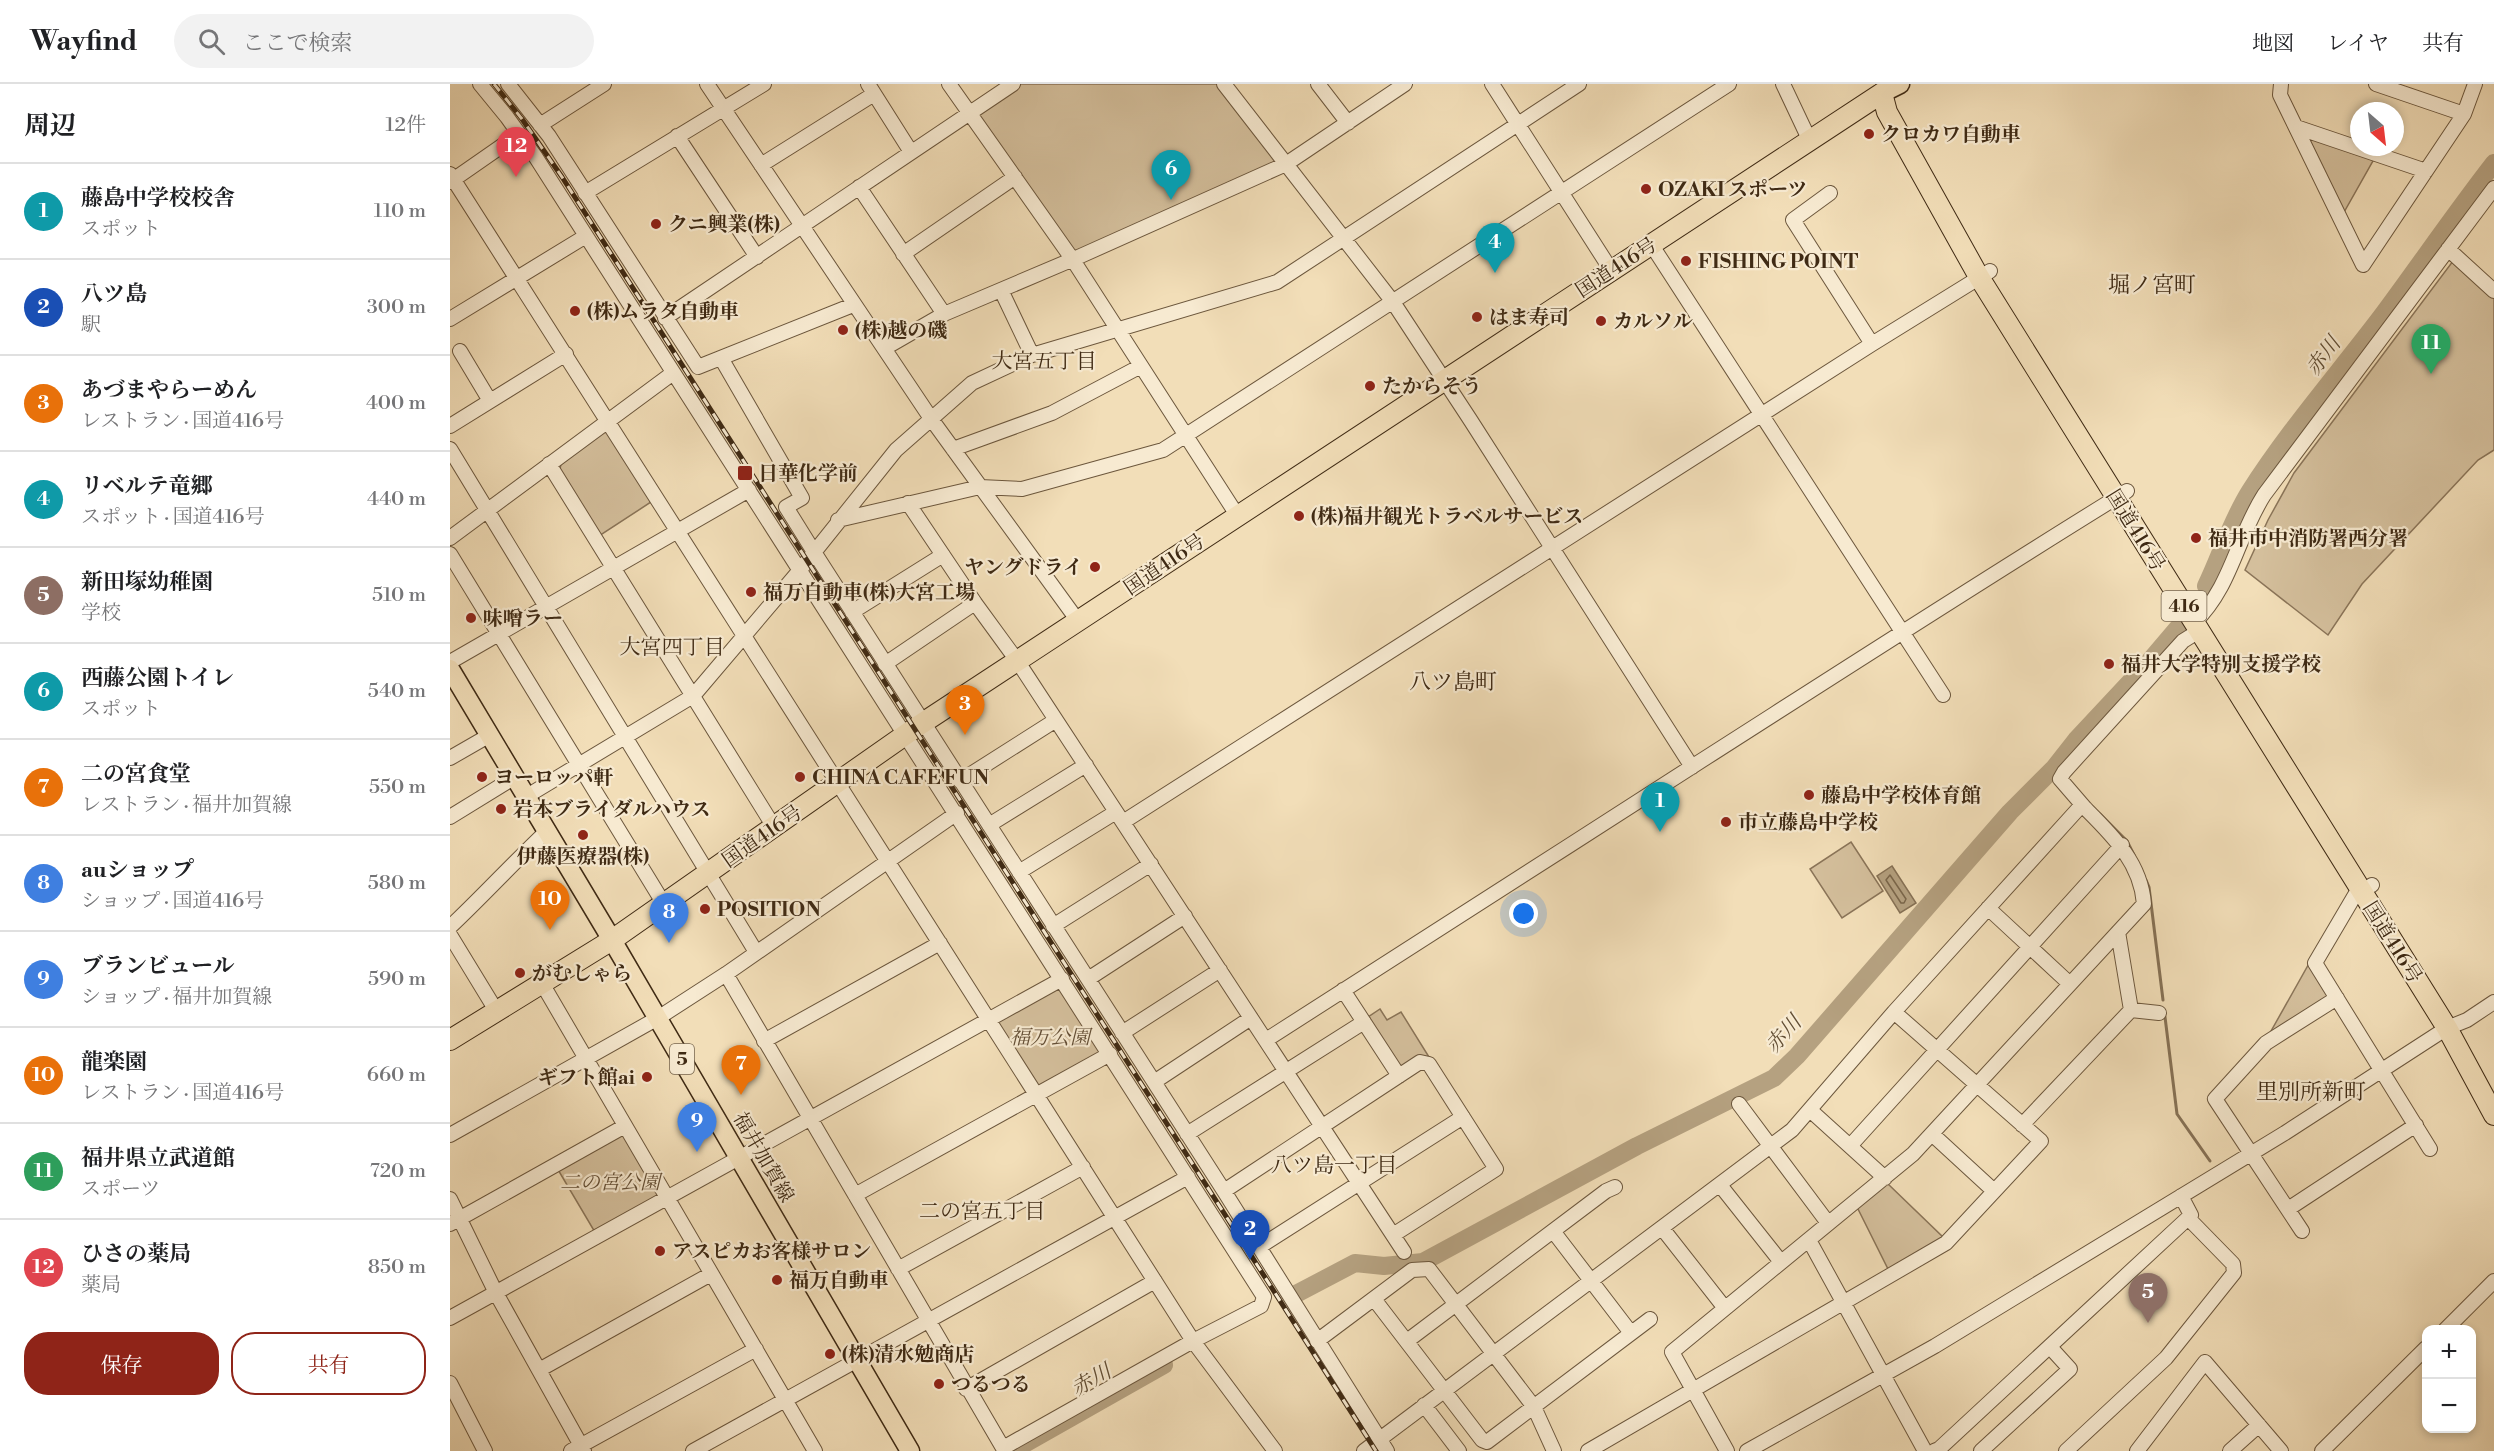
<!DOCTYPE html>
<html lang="ja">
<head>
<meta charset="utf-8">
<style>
  :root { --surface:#fff; --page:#f2f2f2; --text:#202124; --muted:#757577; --line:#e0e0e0; --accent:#8f2418 }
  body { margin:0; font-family:"Libre Bodoni","Noto Serif JP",serif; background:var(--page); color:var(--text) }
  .controls { position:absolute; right:18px; bottom:18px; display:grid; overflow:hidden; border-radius:12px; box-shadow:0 3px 9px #0003 }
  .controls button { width:54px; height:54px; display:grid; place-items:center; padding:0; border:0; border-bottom:2px solid var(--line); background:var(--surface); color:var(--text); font:30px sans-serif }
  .compass { position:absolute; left:1900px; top:18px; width:54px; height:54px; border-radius:50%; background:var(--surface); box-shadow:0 3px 9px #0003; rotate:152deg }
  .you { position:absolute; left:1074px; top:830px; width:21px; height:21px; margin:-15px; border:4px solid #fff; border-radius:50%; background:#1a73e8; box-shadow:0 0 0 9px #1a73e833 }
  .badge { display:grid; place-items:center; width:39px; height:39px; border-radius:50%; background:var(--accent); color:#fff; font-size:20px; font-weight:700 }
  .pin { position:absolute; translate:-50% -50px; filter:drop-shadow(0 2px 3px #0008) }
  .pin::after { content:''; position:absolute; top:32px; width:21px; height:18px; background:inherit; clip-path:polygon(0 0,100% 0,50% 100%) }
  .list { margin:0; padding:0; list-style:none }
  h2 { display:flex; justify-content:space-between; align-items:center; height:78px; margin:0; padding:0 24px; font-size:26px }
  h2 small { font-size:20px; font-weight:400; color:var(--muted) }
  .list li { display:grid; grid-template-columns:39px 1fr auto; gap:18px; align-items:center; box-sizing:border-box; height:96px; padding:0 24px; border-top:2px solid var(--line) }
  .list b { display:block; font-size:22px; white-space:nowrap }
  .list p { margin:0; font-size:20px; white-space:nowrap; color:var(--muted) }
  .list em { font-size:20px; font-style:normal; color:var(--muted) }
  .actions { display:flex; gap:12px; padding:18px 24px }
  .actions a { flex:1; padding:14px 0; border:2px solid var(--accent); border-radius:24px; text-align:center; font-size:21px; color:var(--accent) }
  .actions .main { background:var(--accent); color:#fff }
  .icon { flex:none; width:33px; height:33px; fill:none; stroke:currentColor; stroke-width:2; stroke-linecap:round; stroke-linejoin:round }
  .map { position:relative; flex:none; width:2044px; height:1367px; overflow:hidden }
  header { display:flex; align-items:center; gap:36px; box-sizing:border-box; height:84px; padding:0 30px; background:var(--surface); border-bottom:2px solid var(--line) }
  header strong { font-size:28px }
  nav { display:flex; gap:33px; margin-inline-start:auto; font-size:21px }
  .search { width:420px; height:54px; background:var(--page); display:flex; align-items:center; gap:15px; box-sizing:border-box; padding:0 21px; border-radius:33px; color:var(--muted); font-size:22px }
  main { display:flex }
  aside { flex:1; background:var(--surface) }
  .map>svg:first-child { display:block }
  .green { fill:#d4bf9c; stroke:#8a7458; stroke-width:1.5 }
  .water { fill:#b5a180; stroke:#867155; stroke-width:1.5 }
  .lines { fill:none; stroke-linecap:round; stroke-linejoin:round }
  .shore { stroke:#7a664a; stroke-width:1.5 }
  .stream { stroke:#867155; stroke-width:3 }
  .river { stroke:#b5a180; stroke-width:18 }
  .minor-casing { stroke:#6c573d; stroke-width:16 }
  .major-casing { stroke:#3f2a14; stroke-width:21 }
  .highway-casing { stroke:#3f2a14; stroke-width:22 }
  .minor { stroke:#f7ead1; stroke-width:14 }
  .major { stroke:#f2deb8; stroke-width:18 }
  .highway { stroke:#f2deb8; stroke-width:20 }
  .rail-casing { stroke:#3f2a14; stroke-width:5 }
  .rail { stroke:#f7ead1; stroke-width:3; stroke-dasharray:9; stroke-linecap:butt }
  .poi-dot { fill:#8f2418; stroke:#f7ead1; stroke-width:2 }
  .labels { text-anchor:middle; stroke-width:4.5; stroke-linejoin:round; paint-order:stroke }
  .shield { fill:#f7ead1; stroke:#76644d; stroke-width:1.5 }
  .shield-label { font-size:18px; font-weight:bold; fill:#3f2a14 }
  .poi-label { font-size:20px; font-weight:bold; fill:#3f2a14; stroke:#f7ead1; text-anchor:start }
  .street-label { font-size:20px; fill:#3f2a14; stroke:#f7ead1 }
  .park-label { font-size:20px; font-style:italic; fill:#644f36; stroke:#f7ead1 }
  .water-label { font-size:21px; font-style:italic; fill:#624e34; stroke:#f7ead1 }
  .neighbourhood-label { font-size:21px; fill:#3f2a14; stroke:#f7ead1 }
  .quarter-label { font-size:22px; fill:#3f2a14; stroke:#f7ead1 }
</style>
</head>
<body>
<header>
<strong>Wayfind</strong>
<div class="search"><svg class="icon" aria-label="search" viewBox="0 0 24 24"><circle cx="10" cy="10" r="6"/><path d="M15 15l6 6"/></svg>ここで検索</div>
<nav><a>地図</a><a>レイヤ</a><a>共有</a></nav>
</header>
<main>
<aside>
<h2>周辺<small>12件</small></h2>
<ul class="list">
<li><span class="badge" style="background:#0f9aa8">1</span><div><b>藤島中学校校舎</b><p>スポット</p></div><em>110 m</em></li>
<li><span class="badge" style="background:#1a4fb4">2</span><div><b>八ツ島</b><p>駅</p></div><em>300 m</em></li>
<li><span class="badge" style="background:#e8710a">3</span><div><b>あづまやらーめん</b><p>レストラン · 国道416号</p></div><em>400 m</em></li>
<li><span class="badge" style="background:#0f9aa8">4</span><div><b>リベルテ竜郷</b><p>スポット · 国道416号</p></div><em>440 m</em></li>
<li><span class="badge" style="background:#8d6e63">5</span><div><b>新田塚幼稚園</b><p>学校</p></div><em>510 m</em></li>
<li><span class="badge" style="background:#0f9aa8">6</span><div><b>西藤公園トイレ</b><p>スポット</p></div><em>540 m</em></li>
<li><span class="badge" style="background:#e8710a">7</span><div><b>二の宮食堂</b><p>レストラン · 福井加賀線</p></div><em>550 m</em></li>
<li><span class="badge" style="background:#3f7fe0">8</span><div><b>auショップ</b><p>ショップ · 国道416号</p></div><em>580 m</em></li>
<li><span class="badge" style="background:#3f7fe0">9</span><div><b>ブランビュール</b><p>ショップ · 福井加賀線</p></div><em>590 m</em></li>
<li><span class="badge" style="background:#e8710a">10</span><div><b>龍楽園</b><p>レストラン · 国道416号</p></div><em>660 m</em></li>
<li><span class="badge" style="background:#2e9e5b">11</span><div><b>福井県立武道館</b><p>スポーツ</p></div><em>720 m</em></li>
<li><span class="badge" style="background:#e0444e">12</span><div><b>ひさの薬局</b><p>薬局</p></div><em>850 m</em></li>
</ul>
<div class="actions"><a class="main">保存</a><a>共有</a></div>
</aside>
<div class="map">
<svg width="2044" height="1367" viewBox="0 0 2044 1367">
  <rect width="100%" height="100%" fill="#f2deb8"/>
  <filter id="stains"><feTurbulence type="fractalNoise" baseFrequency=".00333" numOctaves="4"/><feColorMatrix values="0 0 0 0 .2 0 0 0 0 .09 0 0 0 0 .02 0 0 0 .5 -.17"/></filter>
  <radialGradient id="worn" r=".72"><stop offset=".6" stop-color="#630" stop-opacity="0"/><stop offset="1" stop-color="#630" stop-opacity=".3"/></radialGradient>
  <path class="green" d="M571,0H768L828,78L626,174L526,30Z
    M1846,43L1924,75L1893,130Z
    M2003,177L2044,214V366L2028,376L1912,500L1878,551L1795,486L1818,436L1844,389Z
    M154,348L162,350L201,418L149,452L109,389L111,380Z
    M1401,758L1433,807L1392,834L1360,785Z
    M1861,876L1885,916L1816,956Z
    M612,895L660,970L587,1011L539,936Z
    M930,925L937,936L951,928L979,973L949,992L915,935Z
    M174,1047L213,1111L146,1150L107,1084Z
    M1437,1099L1496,1156L1441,1191L1406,1121Z"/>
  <path class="water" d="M1442,782L1466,819L1450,829L1427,792Z"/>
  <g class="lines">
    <path class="shore" d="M1440,791L1456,815L1454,819H1451L1436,796Z"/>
    <path class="stream" d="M1604,684L1606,686
      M1650,730L1677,757L1684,771
      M1696,796L1699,803L1713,916
      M1715,933L1727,1030L1760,1077"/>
    <path class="river" d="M1756,502C1771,471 1781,437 1800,407C1839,346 1887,291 1931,233C1969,182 2005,129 2044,79
      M846,1210L905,1179L934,1182L973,1178L1187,1062L1324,994L1347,972L1560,728L1604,684L1626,656L1697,580L1731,540
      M562,1367L714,1281"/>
    <defs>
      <path id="minor" d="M30,0L57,33L85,72L814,1213L811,1222L743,1257L553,1364L276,890
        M58,0L99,52L248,283L403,221
        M257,0L482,336L628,537
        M418,0L461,68
        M499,0L623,176L787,431
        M774,0L943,218L1021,337L1242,683
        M868,0L898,39
        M1042,0L1161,186
        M1333,0L1359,55
        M1831,0L1830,11L1913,181L2014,30L2025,0
        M1926,0L2014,30
        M90,41L154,0
        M1846,43L1976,87
        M227,52L307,173
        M311,81L424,10
        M0,90L743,1257L825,1367
        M0,98L69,50
        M409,103L494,230
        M135,109L314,0
        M1380,109L1343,136L1422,260
        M1201,160L1493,611
        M1998,165L2044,207
        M453,170L565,93
        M551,206L582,271
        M215,234L563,0
        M0,235L136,152
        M435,264L494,230L626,174L836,80L955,0
        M10,267L40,317
        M271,274L352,414L336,423L364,468L774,1107L937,1367
        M0,342L116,270
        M0,365L306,868
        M503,365L602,329L691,282
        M99,380L324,743
        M458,419L525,519L568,578L954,1168
        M388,436L530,403L572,405L713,366L1279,0
        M0,454L223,289
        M0,470L214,820
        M402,528L493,471
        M1744,539C1782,502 1786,455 1814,411L2044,104
        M0,578L299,406
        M435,580L525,519
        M0,674L40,651
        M510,697L606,636
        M77,712L243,612L350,486L446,366L522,299L582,271L827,198L1129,0
        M1635,724L1610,695L1614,688L1733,557L1749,547
        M0,733L65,693
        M673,738L1422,260L1540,187
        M539,741L636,681
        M569,788L666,728
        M1922,801L1905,811L1865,879L1980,1065
        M1538,824L1620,900
        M603,842L701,780
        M0,843C33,812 64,778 98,746
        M1668,848L1681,926
        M0,851L47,928
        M638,895L735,832
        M93,901L365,1367
        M893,906L949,992
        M672,949L770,886
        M816,956C957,864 1101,774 1243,682C1387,590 1531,497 1677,407
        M314,957L490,859
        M704,998L801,934
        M1289,1020L1378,1139
        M1360,1026L1435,1094
        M1572,1041L1681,926L1709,929
        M737,1050L914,938
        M1482,1050L1544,1107
        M0,1051L208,934L276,890L507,729
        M1400,1062L1672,761
        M1270,1101L1331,1178
        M774,1107L970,978L979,980L1046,1085L943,1151
        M405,1111L660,970
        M0,1115L46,1209L134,1367
        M1838,1125L1966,1041
        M0,1140L175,1042
        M1212,1144L1274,1223
        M1103,1147L1181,1249
        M1852,1147L1765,1015L1816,959L1887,914
        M1359,1156L1475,1367
        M809,1163L1013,1033
        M448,1185L633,1083
        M924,1215L1032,1356L1037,1358L1200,1235
        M0,1234L612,895
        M1995,1246L2044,1197
        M867,1257L962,1186L979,1185L1084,1323L1104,1367
        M957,1257L1156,1107L1165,1103
        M89,1286L261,1190
        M0,1299L35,1367
        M516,1305L705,1197
        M974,1321L1009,1367
        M121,1367L306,1265
        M243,1367L738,1093
        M914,1367L1342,1046L1444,928L1629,724H1635C1663,752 1691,779 1694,820L1463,1070L1222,1268L1277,1367
        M1138,1367L1496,1159L1591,1057L1444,928
        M1297,1367L1485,1262L1835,1049L1997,944L2017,936L2044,918
        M1484,1367L1489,1365L1738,1134L1741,1131L1731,1112
        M1531,1367L1620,1285L1600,1263
        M1616,1367L1716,1274L1784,1189L1783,1180L1738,1134
        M1687,1367L1755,1278L1831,1367
        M1780,1367L1809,1341
        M1872,1367L1976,1264"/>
      <path id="major" d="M1432,9L1450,0
        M0,585L162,856L460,1367"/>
      <path id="highway" d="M1432,9L1437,28L1529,193L1997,944L2044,1031
        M0,956L162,856L465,644L1432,9"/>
    </defs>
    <use href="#minor" class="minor-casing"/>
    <use href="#major" class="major-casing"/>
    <use href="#highway" class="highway-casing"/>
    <use href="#minor" class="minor"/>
    <use href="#major" class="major"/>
    <use href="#highway" class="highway"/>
    <defs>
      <path id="rail" d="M44,0L72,35L112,93L926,1367"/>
    </defs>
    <use href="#rail" class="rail-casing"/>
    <use href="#rail" class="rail"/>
  </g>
  <g class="poi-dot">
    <circle cx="1419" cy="50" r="6"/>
    <circle cx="1196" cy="105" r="6"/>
    <circle cx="206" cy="140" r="6"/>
    <circle cx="1236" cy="177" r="6"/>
    <circle cx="125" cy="227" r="6"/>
    <circle cx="1027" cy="233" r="6"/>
    <circle cx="1151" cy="237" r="6"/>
    <circle cx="393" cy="246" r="6"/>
    <circle cx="920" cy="302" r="6"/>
    <rect x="287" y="381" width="16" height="16" rx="3"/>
    <circle cx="849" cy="432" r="6"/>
    <circle cx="1746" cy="454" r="6"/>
    <circle cx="645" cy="483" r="6"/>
    <circle cx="301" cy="508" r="6"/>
    <circle cx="21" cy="534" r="6"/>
    <circle cx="1659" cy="580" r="6"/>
    <circle cx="32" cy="693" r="6"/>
    <circle cx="350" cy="693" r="6"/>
    <circle cx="1359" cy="711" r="6"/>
    <circle cx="51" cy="725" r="6"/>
    <circle cx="1276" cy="738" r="6"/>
    <circle cx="133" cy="751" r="6"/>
    <circle cx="255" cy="825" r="6"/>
    <circle cx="70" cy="889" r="6"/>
    <circle cx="197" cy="993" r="6"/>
    <circle cx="210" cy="1167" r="6"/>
    <circle cx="327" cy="1196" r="6"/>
    <circle cx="380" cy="1270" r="6"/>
    <circle cx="489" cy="1300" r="6"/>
  </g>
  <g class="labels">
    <g class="shield">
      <rect x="1711.5" y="507" width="45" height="30" rx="4.5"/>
      <rect x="220" y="960" width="24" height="30" rx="4.5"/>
    </g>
    <g class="shield-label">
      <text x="1734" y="528">416</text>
      <text x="232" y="981">5</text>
    </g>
    <g class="poi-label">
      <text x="1431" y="57">クロカワ自動車</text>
      <text x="1208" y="112">OZAKI スポーツ</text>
      <text x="218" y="147">クニ興業(株)</text>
      <text x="1248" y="184">FISHING POINT</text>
      <text x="137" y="234">(株)ムラタ自動車</text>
      <text x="1039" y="240">はま寿司</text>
      <text x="1163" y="244">カルソル</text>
      <text x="405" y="253">(株)越の磯</text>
      <text x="932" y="309">たからそう</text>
      <text x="308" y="396">日華化学前</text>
      <text x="861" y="439">(株)福井観光トラベルサービス</text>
      <text x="1758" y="461">福井市中消防署西分署</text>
      <text x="633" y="490" text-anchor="end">ヤングドライ</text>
      <text x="313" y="515">福万自動車(株)大宮工場</text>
      <text x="33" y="541">味噌ラー</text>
      <text x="1671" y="587">福井大学特別支援学校</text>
      <text x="44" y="700">ヨーロッパ軒</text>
      <text x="362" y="700">CHINA CAFE FUN</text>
      <text x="1371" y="718">藤島中学校体育館</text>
      <text x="63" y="732">岩本ブライダルハウス</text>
      <text x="1288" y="745">市立藤島中学校</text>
      <text x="133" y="779" text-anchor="middle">伊藤医療器(株)</text>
      <text x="267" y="832">POSITION</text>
      <text x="82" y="896">がむしゃら</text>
      <text x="185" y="1000" text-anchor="end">ギフト館ai</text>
      <text x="222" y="1174">アスピカお客様サロン</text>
      <text x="339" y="1203">福万自動車</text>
      <text x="392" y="1277">(株)清水勉商店</text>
      <text x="501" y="1307">つるつる</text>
    </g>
    <g class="street-label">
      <text transform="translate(1166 183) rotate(-33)" y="7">国道416号</text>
      <text transform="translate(1686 446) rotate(58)" y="7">国道416号</text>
      <text transform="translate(714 480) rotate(-34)" y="7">国道416号</text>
      <text transform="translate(312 752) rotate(-35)" y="7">国道416号</text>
      <text transform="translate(1943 858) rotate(58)" y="7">国道416号</text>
      <text transform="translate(314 1073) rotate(60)" y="7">福井加賀線</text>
    </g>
    <g class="park-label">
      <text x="600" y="960">福万公園</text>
      <text x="160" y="1105">二の宮公園</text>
    </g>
    <g class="water-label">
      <text transform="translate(1873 272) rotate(-53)" y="7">赤川</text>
      <text transform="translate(1333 950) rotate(-48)" y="7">赤川</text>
      <text transform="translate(641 1296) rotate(-30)" y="7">赤川</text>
    </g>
    <g class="neighbourhood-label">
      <text x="594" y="284">大宮五丁目</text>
      <text x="222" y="570">大宮四丁目</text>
      <text x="884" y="1088">八ツ島一丁目</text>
      <text x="532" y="1134">二の宮五丁目</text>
    </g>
    <g class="quarter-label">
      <text x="1702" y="208">堀ノ宮町</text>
      <text x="1003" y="605">八ツ島町</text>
      <text x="1861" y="1015">里別所新町</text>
    </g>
  </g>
  <rect width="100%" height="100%" filter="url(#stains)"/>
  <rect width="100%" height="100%" fill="url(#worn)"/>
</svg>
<div class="controls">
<button>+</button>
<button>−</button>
</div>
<svg class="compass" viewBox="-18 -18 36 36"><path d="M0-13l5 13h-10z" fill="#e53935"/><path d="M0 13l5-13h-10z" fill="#757577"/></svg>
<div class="you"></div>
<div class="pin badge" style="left:1210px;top:748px;background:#0f9aa8">1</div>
<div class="pin badge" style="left:800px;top:1176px;background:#1a4fb4">2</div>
<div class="pin badge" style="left:515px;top:651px;background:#e8710a">3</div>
<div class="pin badge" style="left:1045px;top:189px;background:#0f9aa8">4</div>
<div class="pin badge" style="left:1698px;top:1239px;background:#8d6e63">5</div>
<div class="pin badge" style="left:721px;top:116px;background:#0f9aa8">6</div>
<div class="pin badge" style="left:291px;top:1011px;background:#e8710a">7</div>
<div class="pin badge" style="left:219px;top:859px;background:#3f7fe0">8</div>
<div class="pin badge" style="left:247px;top:1068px;background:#3f7fe0">9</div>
<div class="pin badge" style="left:100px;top:846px;background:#e8710a">10</div>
<div class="pin badge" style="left:1981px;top:290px;background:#2e9e5b">11</div>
<div class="pin badge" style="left:66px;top:93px;background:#e0444e">12</div>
</div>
</main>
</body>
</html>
